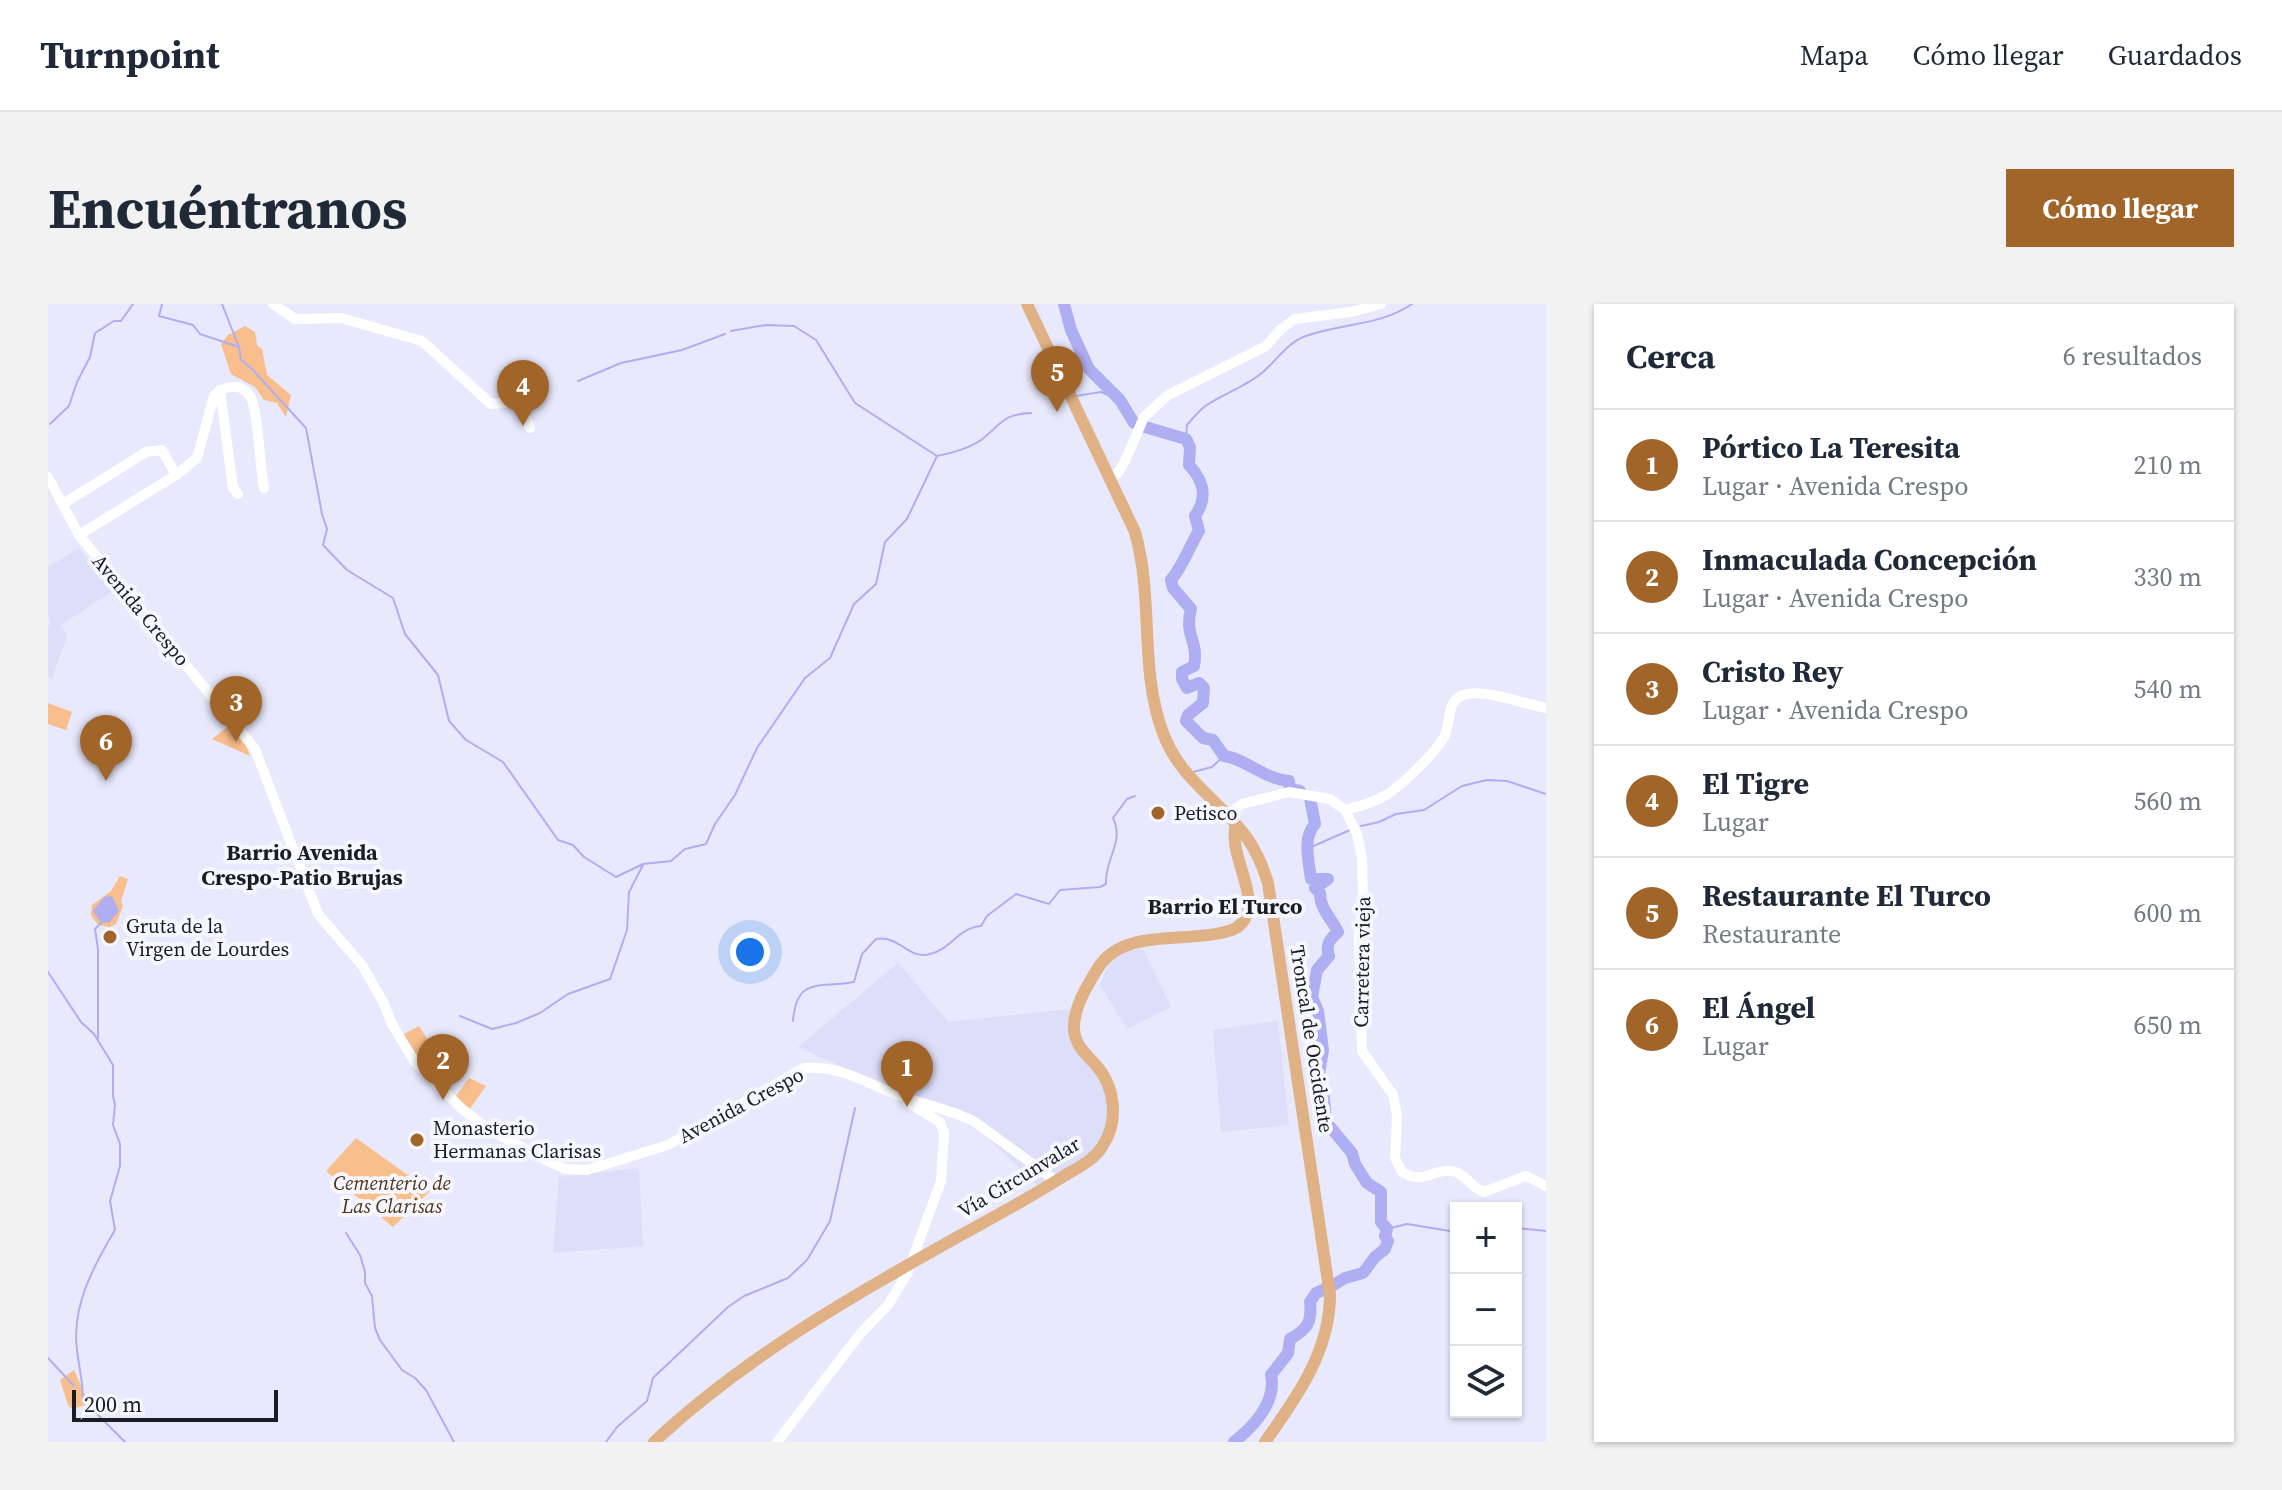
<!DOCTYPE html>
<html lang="es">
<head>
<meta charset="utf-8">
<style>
  :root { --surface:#fff; --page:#f2f2f3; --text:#1f2937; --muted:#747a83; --line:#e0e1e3; --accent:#a16429 }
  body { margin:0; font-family:"Source Serif 4",serif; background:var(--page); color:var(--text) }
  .controls { position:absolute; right:24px; bottom:24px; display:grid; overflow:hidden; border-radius:0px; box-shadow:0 2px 6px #0004 }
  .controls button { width:72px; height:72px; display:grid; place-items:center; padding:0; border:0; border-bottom:2px solid var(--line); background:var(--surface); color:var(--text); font:40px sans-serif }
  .scale { position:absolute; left:24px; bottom:20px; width:206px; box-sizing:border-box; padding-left:8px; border:4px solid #1c1c23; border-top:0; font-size:22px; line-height:28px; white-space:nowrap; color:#1c1c23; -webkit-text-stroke:6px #f7f7ff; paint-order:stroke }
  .you { position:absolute; left:702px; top:648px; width:28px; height:28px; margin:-20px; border:6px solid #fff; border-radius:50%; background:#1a73e8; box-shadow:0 0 0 12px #1a73e833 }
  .badge { display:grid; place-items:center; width:52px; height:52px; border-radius:50%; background:var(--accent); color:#fff; font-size:26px; font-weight:700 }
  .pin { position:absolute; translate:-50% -66px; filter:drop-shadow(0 2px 4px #0008) }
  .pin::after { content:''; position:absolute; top:42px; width:28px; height:24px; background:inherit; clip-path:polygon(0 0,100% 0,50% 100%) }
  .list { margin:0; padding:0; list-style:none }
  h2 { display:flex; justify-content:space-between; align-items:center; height:104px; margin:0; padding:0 32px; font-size:34px }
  h2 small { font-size:26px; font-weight:400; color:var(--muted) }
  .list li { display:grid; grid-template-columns:52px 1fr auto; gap:24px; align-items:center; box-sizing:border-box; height:112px; padding:0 32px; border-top:2px solid var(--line) }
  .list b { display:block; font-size:30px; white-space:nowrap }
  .list p { margin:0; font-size:26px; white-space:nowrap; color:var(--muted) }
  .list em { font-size:26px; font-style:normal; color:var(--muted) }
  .icon { flex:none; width:44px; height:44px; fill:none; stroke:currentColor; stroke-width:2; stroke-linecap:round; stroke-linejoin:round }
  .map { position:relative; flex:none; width:1498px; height:1138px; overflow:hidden; border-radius:0px }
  header { display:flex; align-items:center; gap:48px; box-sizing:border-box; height:112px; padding:0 40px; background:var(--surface); border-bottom:2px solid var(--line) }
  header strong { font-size:38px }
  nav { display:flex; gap:44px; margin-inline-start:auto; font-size:28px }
  .intro { display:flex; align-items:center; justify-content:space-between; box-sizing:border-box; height:192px; padding:0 48px }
  h1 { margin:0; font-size:56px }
  .button { padding:20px 36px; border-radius:0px; background:var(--accent); color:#fff; font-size:28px; font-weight:700 }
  main { display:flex; gap:48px; padding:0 48px }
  aside { flex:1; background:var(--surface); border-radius:0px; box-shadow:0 2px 6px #0004 }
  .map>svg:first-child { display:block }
  .built { fill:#dddef9 }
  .green { fill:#f8be8c }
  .water { fill:#afaef2 }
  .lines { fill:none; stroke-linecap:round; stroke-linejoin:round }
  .stream { stroke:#afaef2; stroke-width:2 }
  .river { stroke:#afaef2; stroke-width:12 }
  .minor { stroke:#fff; stroke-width:10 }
  .major { stroke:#dfb184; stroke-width:12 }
  .poi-dot { fill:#a16429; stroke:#f7f7ff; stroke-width:3 }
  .labels { text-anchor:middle; stroke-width:8; stroke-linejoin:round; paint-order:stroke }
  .street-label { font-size:20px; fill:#1c1c23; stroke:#f7f7ff }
  .poi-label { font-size:20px; fill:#1c1c23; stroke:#f7f7ff; text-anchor:start }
  .park-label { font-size:20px; font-style:italic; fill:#513317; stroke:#f7f7ff }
  .neighbourhood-label { font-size:22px; font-weight:bold; fill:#1c1c23; stroke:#f7f7ff }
</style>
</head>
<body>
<header>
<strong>Turnpoint</strong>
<nav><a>Mapa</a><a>Cómo llegar</a><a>Guardados</a></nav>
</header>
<div class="intro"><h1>Encuéntranos</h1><a class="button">Cómo llegar</a></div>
<main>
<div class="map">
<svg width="1498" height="1138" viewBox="0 0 1498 1138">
  <rect width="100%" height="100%" fill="#e8e9fc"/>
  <path class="built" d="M31,244L66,286L13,321L19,332L4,375L0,373V323L2,320L0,311V263Z
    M1095,645L1123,703L1079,725L1052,681L1065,648Z
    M850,659L901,718L1031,704L1023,723L1067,796L1049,847L997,888L927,822L750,743Z
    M1230,717L1241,821L1173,828L1165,726Z
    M591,864L595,942L505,949L511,873Z"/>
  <path class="green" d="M197,22L207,28L209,41L214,45L219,71L243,91L238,113L229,99L216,96L207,83L183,70L173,40L180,31Z
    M0,399L24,408L18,426L0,420Z
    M182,421L197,438L202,452L164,435Z
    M72,572L80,575L73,597L75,602L68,620L62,623L50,621L43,611L44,601L63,587Z
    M371,722L394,758L385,772L354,731Z
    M421,774L438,782L421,806L408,792Z
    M308,834L382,887L345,923L278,867Z
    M26,1066L41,1100L24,1105L20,1101L12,1076Z"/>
  <path class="water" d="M64,592L71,607L62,618L53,619L45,607L56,593Z"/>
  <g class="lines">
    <path class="stream" d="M114,0L111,12L145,21L152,30L191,43L193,56L204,65L258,124L274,210L279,225L275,241L299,266L345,294L357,330L390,371L401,417L418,436L455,458L510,536L525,541L536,553L568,573L595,560L623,557L637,545L658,540L667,520L687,491L709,444L757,374L782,354L806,300L828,280L837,238L859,215L889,152C904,149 920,145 933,136C953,121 954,110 983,109
      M174,0L191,43
      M683,27L718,21L746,22L768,36L807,99L889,152
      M530,77L573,59L634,46L677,30
      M1028,92L1053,88L1072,96
      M2,120L21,102L29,78L42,53L47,29L66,17H73L85,0
      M1138,135L1139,121C1144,115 1150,108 1156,103C1174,90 1198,83 1215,68C1229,56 1240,38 1258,32C1294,19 1332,22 1364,0
      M1145,468L1164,463L1176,452
      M1313,522L1331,518L1348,510L1376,506L1414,482L1439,476L1459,477L1498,490
      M1261,544L1302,526
      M0,668L33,718L46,730L65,761V792L67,801L65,821L72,840V862L62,897L67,926C46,961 23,1003 29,1046C31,1063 35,1078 35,1096L77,1138
      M412,712L444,725L468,719L492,709L520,690L562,675L579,626L581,588L595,561
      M745,717C749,671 772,685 806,678L814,650L828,635C852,631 860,656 882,650C904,645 909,624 933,622L939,612L968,590L1001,600L1012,586L1052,583L1058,580C1056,556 1077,538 1065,514L1079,495L1087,492
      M50,734V645L47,625L53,619
      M1468,924L1498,927
      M1339,925L1359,920L1408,928
      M298,929L312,951L317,968V979L324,992L327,1024L332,1036L354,1066L367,1074L378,1086L406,1138
      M0,1054L26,1082
      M558,1138L569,1123L599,1097L605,1074L680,1003L696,992L740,974L759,956L782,917L807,804"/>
    <path class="river" d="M1016,0L1023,26L1041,65L1072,96L1086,119
      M1097,123L1138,135L1142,143L1141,161C1156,177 1160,193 1147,212L1151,227C1141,243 1135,262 1123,276L1125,284L1143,305C1136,333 1151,336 1146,362L1134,368V375L1139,384L1151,379L1156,384L1155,399L1140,411L1138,417L1155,434L1165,436L1176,452C1196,454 1216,475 1241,477L1242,485L1252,487
      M1262,494L1267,520C1254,534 1261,558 1263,575H1280L1267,584L1272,589C1272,606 1283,613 1290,628C1282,635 1277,641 1281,652L1269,666L1264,693L1270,707L1275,746L1270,775L1276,794L1278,818L1304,849L1307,860L1319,879L1333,888V918L1339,925L1337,932L1340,937L1337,945L1327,953L1315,969L1297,974L1284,982
      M1186,1138C1205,1123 1229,1098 1223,1071L1240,1049L1242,1035C1260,1025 1264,1018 1262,998L1268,989L1275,986"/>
    <path class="minor" d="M225,0L247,15L293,14L374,37L443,100L466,98L475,106L482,124
      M172,86L185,184L190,190
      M0,173L31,231L207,445L270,610L314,661L335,698L344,720L366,757L414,805L440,825L500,857L517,865L539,866L620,841L756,764C793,761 817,779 850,791C876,801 902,805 927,818L1008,877
      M1063,173L1070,169L1077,157L1096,113L1120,91L1218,42L1233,25L1247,15L1303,8L1333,0
      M15,200L98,148L114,146L128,171
      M31,231L128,171L149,154L166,92C177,81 195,78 203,94C210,107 212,164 216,184
      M1297,506C1311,502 1326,499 1338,491C1353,482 1386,450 1395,435C1405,421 1395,395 1419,390C1439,386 1477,400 1498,404
      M1179,511L1194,500L1241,488L1282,495L1297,506L1309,530L1314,554L1315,593L1311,631L1314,747L1345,791L1349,811L1347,854L1354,868C1377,882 1384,864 1404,867C1419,870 1423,884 1436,888L1478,872L1498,882
      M729,1138L812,1030L840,1001L859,970L893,877L896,829L892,818L859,798"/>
    <path class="major" d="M979,0L1087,228C1106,294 1091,366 1115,429C1133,477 1172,496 1199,534C1209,548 1215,563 1220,579L1282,991C1282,1047 1249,1093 1217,1138
      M606,1138C693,1056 802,993 906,935C942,915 980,895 1016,872C1029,864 1045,857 1054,843C1071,818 1068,783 1047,760C1037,749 1027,741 1026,725C1025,704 1040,680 1050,664C1074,625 1134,638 1172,629C1181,627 1188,626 1194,619C1215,594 1179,551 1188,521"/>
  </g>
  <g class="poi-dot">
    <circle cx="1110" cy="509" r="8"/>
    <circle cx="62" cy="633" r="8"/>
    <circle cx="369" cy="836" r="8"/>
  </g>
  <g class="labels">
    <g class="street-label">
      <text transform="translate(93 306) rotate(50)" y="7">Avenida Crespo</text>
      <text transform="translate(1314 658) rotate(-89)" y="7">Carretera vieja</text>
      <text transform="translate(1264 735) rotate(81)" y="7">Troncal de Occidente</text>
      <text transform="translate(693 801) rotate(-28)" y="7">Avenida Crespo</text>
      <text transform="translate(971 873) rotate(-31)" y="7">Vía Circunvalar</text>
    </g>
    <g class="poi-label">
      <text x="1126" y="516">Petisco</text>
      <text x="78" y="629">Gruta de la<tspan x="78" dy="23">Virgen de Lourdes</tspan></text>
      <text x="385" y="831">Monasterio<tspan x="385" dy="23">Hermanas Clarisas</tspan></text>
    </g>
    <g class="park-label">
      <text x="344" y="886">Cementerio de<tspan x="344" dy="23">Las Clarisas</tspan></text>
    </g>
    <g class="neighbourhood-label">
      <text x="254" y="556">Barrio Avenida<tspan x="254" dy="25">Crespo-Patio Brujas</tspan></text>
      <text x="1177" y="610">Barrio El Turco</text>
    </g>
  </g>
</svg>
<div class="controls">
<button>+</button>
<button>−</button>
<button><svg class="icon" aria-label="layers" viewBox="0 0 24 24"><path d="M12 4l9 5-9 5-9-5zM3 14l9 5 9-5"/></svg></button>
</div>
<div class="scale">200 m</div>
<div class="you"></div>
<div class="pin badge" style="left:859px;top:803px">1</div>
<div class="pin badge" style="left:395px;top:796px">2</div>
<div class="pin badge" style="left:188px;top:438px">3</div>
<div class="pin badge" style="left:475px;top:122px">4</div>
<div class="pin badge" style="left:1009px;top:108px">5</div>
<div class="pin badge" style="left:58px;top:477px">6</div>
</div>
<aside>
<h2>Cerca<small>6 resultados</small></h2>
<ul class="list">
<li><span class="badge">1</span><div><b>Pórtico La Teresita</b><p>Lugar · Avenida Crespo</p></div><em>210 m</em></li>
<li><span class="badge">2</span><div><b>Inmaculada Concepción</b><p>Lugar · Avenida Crespo</p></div><em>330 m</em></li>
<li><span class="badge">3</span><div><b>Cristo Rey</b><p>Lugar · Avenida Crespo</p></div><em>540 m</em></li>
<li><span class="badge">4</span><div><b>El Tigre</b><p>Lugar</p></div><em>560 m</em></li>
<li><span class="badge">5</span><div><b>Restaurante El Turco</b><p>Restaurante</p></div><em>600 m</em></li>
<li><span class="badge">6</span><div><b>El Ángel</b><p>Lugar</p></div><em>650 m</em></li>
</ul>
</aside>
</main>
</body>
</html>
